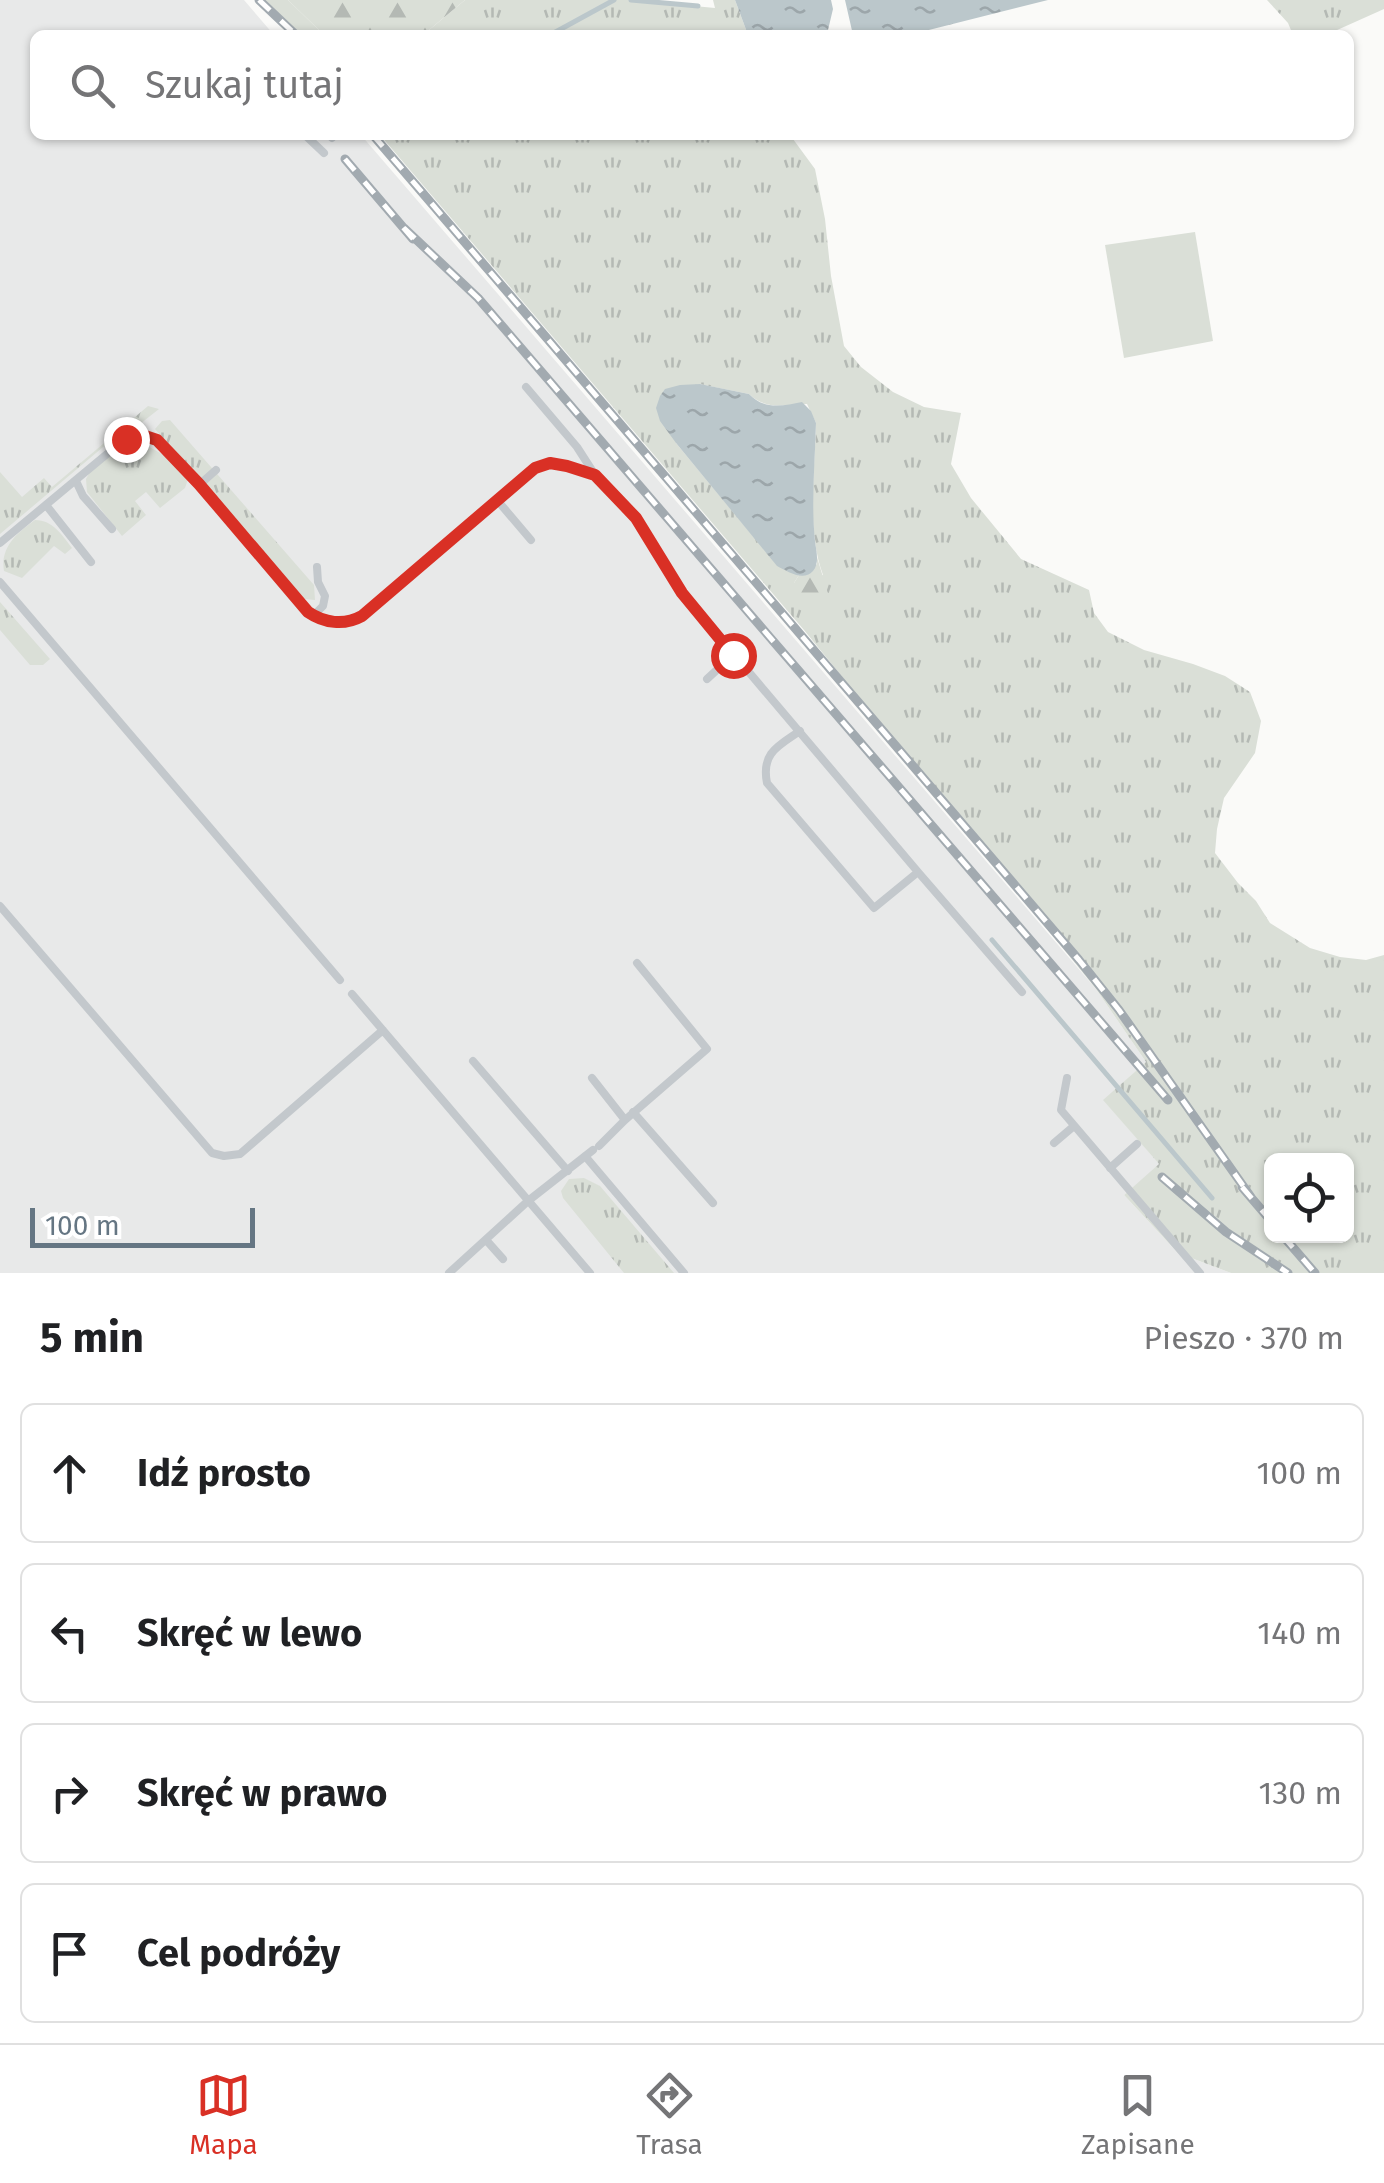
<!DOCTYPE html>
<html lang="pl">
<head>
<meta charset="utf-8">
<style>
  :root { --surface:#fff; --page:#f2f2f2; --text:#202124; --muted:#757577; --line:#e0e0e0; --accent:#d93025 }
  body { margin:0; font-family:"Fira Sans",sans-serif; background:var(--page); color:var(--text) }
  .controls { position:absolute; right:30px; bottom:30px; display:grid; overflow:hidden; border-radius:15px; box-shadow:0 2px 8px #0004 }
  .controls button { width:90px; height:90px; display:grid; place-items:center; padding:0; border:0; border-bottom:2px solid var(--line); background:var(--surface); color:var(--text); font:50px sans-serif }
  .scale { position:absolute; left:30px; bottom:25px; width:225px; box-sizing:border-box; padding-left:10px; border:5px solid #657683; border-top:0; font-size:28px; line-height:35px; white-space:nowrap; color:#657683; -webkit-text-stroke:8px #fff; paint-order:stroke }
  .stop { position:absolute; width:30px; height:30px; margin:-22px; border:8px solid #d93025; border-radius:50%; background:#fff }
  .stop.end { background:#d93025; border-color:#fff; box-shadow:0 2px 10px #0008 }
  .list { margin:0; padding:0; list-style:none }
  h2 { display:flex; justify-content:space-between; align-items:center; height:130px; margin:0; padding:0 40px; font-size:42px }
  h2 small { font-size:32px; font-weight:400; color:var(--muted) }
  .list li { display:grid; grid-template-columns:65px 1fr auto; gap:30px; align-items:center; box-sizing:border-box; height:140px; margin:0 20px 20px; padding:0 20px; border:2px solid var(--line); border-radius:15px }
  .list b { display:block; font-size:38px; white-space:nowrap }
  .list em { font-size:32px; font-style:normal; color:var(--muted) }
  .icon { flex:none; width:55px; height:55px; fill:none; stroke:currentColor; stroke-width:2; stroke-linecap:round; stroke-linejoin:round }
  .map { position:relative; flex:none; width:1384px; height:1273px; overflow:hidden }
  .search { position:absolute; background:var(--surface); box-shadow:0 2px 8px #0004; left:30px; right:30px; top:30px; height:110px; display:flex; align-items:center; gap:25px; box-sizing:border-box; padding:0 35px; border-radius:15px; color:var(--muted); font-size:38px }
  .sheet { height:770px; background:var(--surface) }
  nav { display:flex; justify-content:space-around; align-items:center; box-sizing:border-box; height:140px; border-top:2px solid var(--line); background:var(--surface); font-size:28px; color:var(--muted) }
  nav a { display:grid; justify-items:center; gap:5px }
  nav .on { color:var(--accent) }
  .map>svg:first-child { display:block }
  .built { fill:#e8e9e9 }
  .grass { fill:url(#grass-tufts); fill-rule:evenodd }
  .forest { fill:url(#forest-firs) }
  .garden { fill:#dadfd7 }
  .water { fill:url(#water-ripples) }
  .lines { fill:none; stroke-linecap:round; stroke-linejoin:round }
  .stream { stroke:#bbc7cb; stroke-width:5 }
  .lane { stroke:#c3c8cc; stroke-width:8 }
  .rail-casing { stroke:#a2aab0; stroke-width:9 }
  .rail { stroke:#fff; stroke-width:5; stroke-dasharray:15; stroke-linecap:butt }
  .route { stroke:#d93025; stroke-width:12 }
</style>
</head>
<body>
<div class="map">
<svg width="1384" height="1273" viewBox="0 0 1384 1273">
  <defs>
    <pattern id="grass-tufts" width="24" height="20" patternUnits="userSpaceOnUse" patternTransform="scale(2.5)"><rect width="24" height="20" fill="#dadfd7"/><path d="M3 7l-1-3M5 7V3M7 7l1-3M15 17l-1-3M17 17v-4M19 17l1-3" fill="none" stroke="#b4b9b4"/></pattern>
    <pattern id="forest-firs" width="22" height="20" patternUnits="userSpaceOnUse" patternTransform="scale(2.5)"><rect width="22" height="20" fill="#dadfd7"/><path d="M5 1l3.5 6h-7zM16 11l3.5 6h-7z" fill="#b4b9b4"/></pattern>
    <pattern id="water-ripples" width="26" height="14" patternUnits="userSpaceOnUse" patternTransform="scale(2.5)"><rect width="26" height="14" fill="#bbc7cb"/><path d="M2 4q2-2 4 0t4 0M15 11q2-2 4 0t4 0" fill="none" stroke="#9ca6aa"/></pattern>
  </defs>
  <rect width="100%" height="100%" fill="#fafaf8"/>
  <path class="built" d="M0,0H244L274,35H35V135H361L1096,989L1146,1062L1104,1100L1160,1165L1124,1195L1178,1253L1231,1273H0Z"/>
  <path class="grass" d="M259,0H288L320,31L327,35H291Z
    M465,0H631L715,8L713,0H735L748,35H418L429,30Z
    M1267,0H1384V9L1326,35H1293L1288,23Z
    M380,135H420L426,139H477L496,135H789L793,139L815,169L825,219L831,276L844,346L861,367L893,392L924,407L961,413L951,464L971,498L1021,559L1089,590L1094,613L1108,632L1144,650L1193,664L1225,676L1250,692L1261,721L1255,753L1224,798L1217,829L1215,853L1238,883L1256,901L1270,923L1310,948L1340,957L1366,960L1384,955V1273H1231L1178,1253L1124,1195L1159,1164L1103,1100L1146,1062L1096,989L804,630ZM699,384L749,394C766,411 786,404 807,404L816,423C815,472 806,528 823,575L794,583L799,575L777,565L676,443ZM1272,1160H1346V1236H1272Z
    M148,406L159,409L140,424L128,426L0,534V472L22,497L44,478L52,487Z
    M170,420L314,585L315,600L305,599L155,429L162,421Z
    M144,444L171,459L188,479L185,488L160,508L146,492L135,501L146,515L122,536L87,492L86,479L91,470L118,449Z
    M35,520C53,520 62,535 72,548L65,554L54,546L22,578L4,571C0,547 17,533 35,520Z
    M0,602L50,659L43,665H30L0,630Z
    M584,1178L600,1186L674,1273H624L563,1198L561,1191L569,1179Z"/>
  <path class="forest" d="M288,0H465L429,30L418,35H327L320,31Z
    M817,557L829,597L825,612L817,613L799,594L794,583L799,575H807L817,564Z"/>
  <path class="garden" d="M1195,232L1213,341L1124,358L1105,245Z"/>
  <path class="water" d="M735,0H831L833,9L828,30L803,35H748Z
    M845,0H1048L909,35H853Z
    M700,384L749,394C764,410 783,406 802,402L811,411L816,423C815,462 811,502 815,541C816,550 820,563 813,571C803,582 787,571 777,566L676,443L660,421L656,408L660,396L665,389L680,385Z"/>
  <g class="lines">
    <path class="stream" d="M631,0L698,6
      M550,35L614,0
      M992,940L1212,1198"/>
    <path class="lane" d="M305,135L324,153
      M329,135L332,138
      M526,387L577,447L595,475
      M76,481L83,496L112,529
      M199,485L216,470
      M497,500L531,540
      M46,505L91,562
      M0,543L125,439C150,433 155,438 173,455L313,616C343,625 351,625 376,605L535,468L550,463L595,475L635,518L682,593L918,872L874,908L767,783C761,753 778,746 800,731
      M0,582L340,980
      M313,616L323,606L325,596L318,582L317,567
      M707,679L733,655
      M918,872L1022,992
      M0,906L212,1153L224,1156L240,1154L383,1030
      M352,994L590,1273
      M473,1061L568,1171
      M592,1078L625,1120
      M1067,1078L1061,1110L1200,1273
      M633,1112L713,1203
      M1054,1143L1074,1126
      M599,1146L625,1120L707,1049L637,963
      M585,1156L684,1273
      M1110,1168L1137,1144
      M487,1241L503,1259
      M449,1273L528,1201L593,1150"/>
    <defs>
      <path id="rail" d="M259,0L296,35
        M373,135L1079,960L1119,1010L1251,1197
        M345,159L413,239
        M404,228L478,298L1168,1100
        M1162,1177L1226,1232L1288,1273
        M1242,1187L1272,1222
        M1283,1236L1315,1273"/>
    </defs>
    <use href="#rail" class="rail-casing"/>
    <use href="#rail" class="rail"/>
  </g>
  <g class="lines">
    <path class="route" d="M126,439L142,435L157,440L199,484L308,612C324,623 344,626 362,616L535,468L550,463L567,466L595,475L636,518L682,593L733,655"/>
  </g>
</svg>
<div class="controls">
<button><svg class="icon" aria-label="locate" viewBox="0 0 24 24"><circle cx="12" cy="12" r="6"/><path d="M12 2v4M12 18v4M2 12h4M18 12h4"/></svg></button>
</div>
<div class="scale">100 m</div>
<div class="stop" style="left:733px;top:655px"></div>
<div class="stop end" style="left:126px;top:439px"></div>
<div class="search"><svg class="icon" aria-label="search" viewBox="0 0 24 24"><circle cx="10" cy="10" r="6"/><path d="M15 15l6 6"/></svg>Szukaj tutaj</div>
</div>
<section class="sheet">
<h2>5 min<small>Pieszo · 370 m</small></h2>
<ul class="list">
<li><svg class="icon" aria-label="ahead" viewBox="0 0 24 24"><path d="M12 20V5M6 11l6-6 6 6"/></svg><div><b>Idź prosto</b></div><em>100 m</em></li>
<li><svg class="icon" aria-label="left" viewBox="0 0 24 24"><path d="M17 20v-9H6M10 6l-5 5 5 5"/></svg><div><b>Skręć w lewo</b></div><em>140 m</em></li>
<li><svg class="icon" aria-label="right" viewBox="0 0 24 24"><path d="M7 20v-9h11M14 6l5 5-5 5"/></svg><div><b>Skręć w prawo</b></div><em>130 m</em></li>
<li><svg class="icon" aria-label="arrive" viewBox="0 0 24 24"><path d="M6 21V4h12l-3 4 3 4H6"/></svg><div><b>Cel podróży</b></div></li>
</ul>
</section>
<nav>
<a class="on"><svg class="icon" aria-label="map" viewBox="0 0 24 24"><path d="M3 6l6-2 6 2 6-2v14l-6 2-6-2-6 2zM9 4v14M15 6v14"/></svg>Mapa</a>
<a><svg class="icon" aria-label="directions" viewBox="0 0 24 24"><path d="M12 3l9 9-9 9-9-9zM9 14v-3h6M13 9l2 2-2 2"/></svg>Trasa</a>
<a><svg class="icon" aria-label="saved" viewBox="0 0 24 24"><path d="M7 4h10v16l-5-4-5 4z"/></svg>Zapisane</a>
</nav>
</body>
</html>
